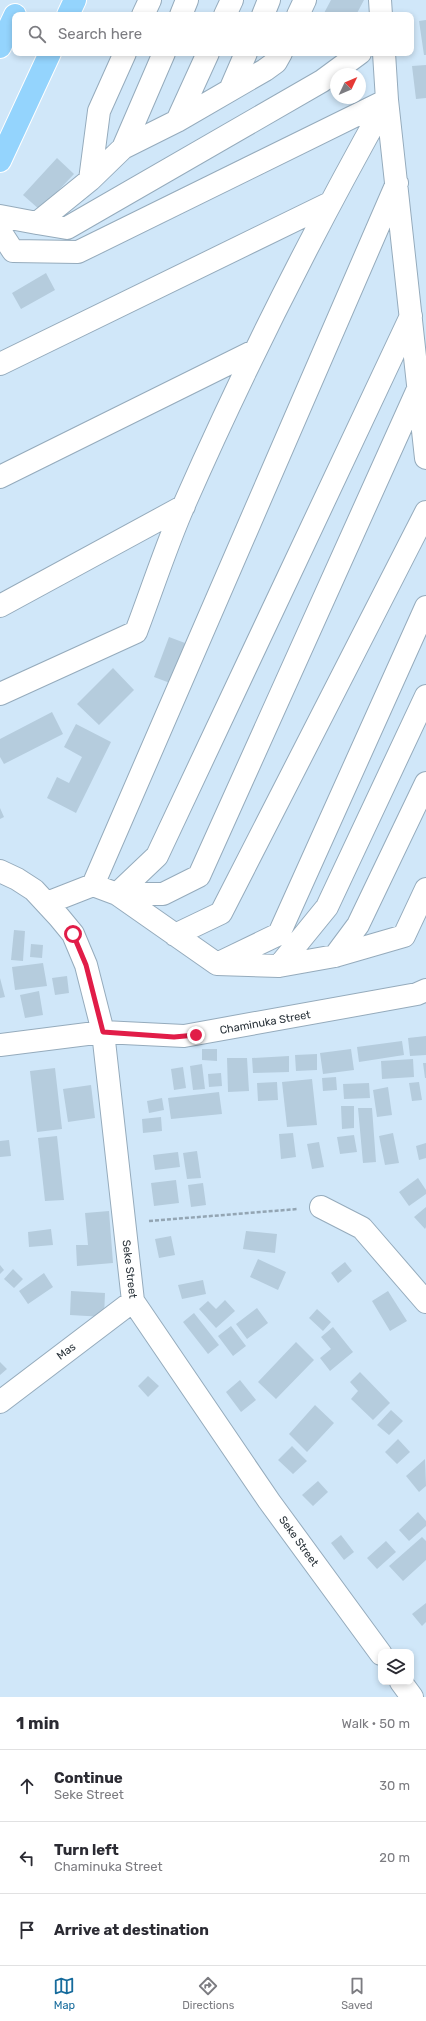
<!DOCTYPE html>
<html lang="en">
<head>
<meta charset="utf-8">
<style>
  :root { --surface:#fff; --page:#f7f7f7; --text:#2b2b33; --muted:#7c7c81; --line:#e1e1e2; --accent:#166b9c }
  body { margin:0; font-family:Rubik,sans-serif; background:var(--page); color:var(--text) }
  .controls { position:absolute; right:12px; bottom:12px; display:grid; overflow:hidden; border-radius:8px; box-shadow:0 2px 6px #0003 }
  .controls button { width:36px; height:36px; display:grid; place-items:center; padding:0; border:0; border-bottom:1px solid var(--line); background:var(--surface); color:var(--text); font:20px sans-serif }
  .compass { position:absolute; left:330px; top:68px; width:36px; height:36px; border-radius:50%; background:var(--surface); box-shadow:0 2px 6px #0003; rotate:46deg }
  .stop { position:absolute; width:12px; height:12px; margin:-9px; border:3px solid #e11d48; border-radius:50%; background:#fff }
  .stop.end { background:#e11d48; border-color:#fff; box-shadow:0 1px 4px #0008 }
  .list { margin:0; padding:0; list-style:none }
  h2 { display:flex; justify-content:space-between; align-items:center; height:52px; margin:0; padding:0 16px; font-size:17px }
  h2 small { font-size:13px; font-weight:400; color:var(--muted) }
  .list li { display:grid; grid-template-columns:26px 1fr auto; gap:12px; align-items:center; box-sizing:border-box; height:72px; padding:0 16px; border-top:1px solid var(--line) }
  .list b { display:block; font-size:15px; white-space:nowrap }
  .list p { margin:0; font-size:13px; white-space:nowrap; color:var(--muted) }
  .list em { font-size:13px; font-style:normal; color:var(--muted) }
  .icon { flex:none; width:22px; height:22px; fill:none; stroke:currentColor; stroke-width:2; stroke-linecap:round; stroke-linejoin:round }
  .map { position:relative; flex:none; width:426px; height:1697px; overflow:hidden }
  .search { position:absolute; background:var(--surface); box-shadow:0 2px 6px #0003; left:12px; right:12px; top:12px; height:44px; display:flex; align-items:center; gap:10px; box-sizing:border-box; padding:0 14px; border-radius:8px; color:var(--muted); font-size:15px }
  .sheet { height:268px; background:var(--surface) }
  nav { display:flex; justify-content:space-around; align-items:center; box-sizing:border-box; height:56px; border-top:1px solid var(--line); background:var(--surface); font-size:11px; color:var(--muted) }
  nav a { display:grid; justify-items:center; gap:2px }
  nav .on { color:var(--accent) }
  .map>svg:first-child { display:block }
  .building { fill:#b5ccdd }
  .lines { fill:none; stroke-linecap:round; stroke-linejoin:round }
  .minor-casing { stroke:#95abbc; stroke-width:24 }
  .major-casing { stroke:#fff; stroke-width:24 }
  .path { stroke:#93a5b3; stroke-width:2.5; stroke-dasharray:4 2; stroke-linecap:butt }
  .minor { stroke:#fff; stroke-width:22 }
  .major { stroke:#94d4fd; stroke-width:22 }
  .route { stroke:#e11d48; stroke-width:5 }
  .labels { text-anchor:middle; stroke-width:3; stroke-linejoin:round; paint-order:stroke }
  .street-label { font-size:11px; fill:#293239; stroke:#fff }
</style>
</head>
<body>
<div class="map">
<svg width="426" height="1697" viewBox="0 0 426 1697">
  <rect width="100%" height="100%" fill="#d0e7f9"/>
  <path class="building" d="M331,0H364L356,15H323Z
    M426,20V55H424L419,21Z
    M426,65V98L416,99L412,66Z
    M57,158L74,174L40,210L23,195Z
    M46,273L55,290L21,309L12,293Z
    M169,637L185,643L170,683L154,677Z
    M113,668L134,690L99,725L77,704Z
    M52,712L63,734L4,764L0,757V739Z
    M76,724L111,742L76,813L47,798L57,777L69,783L82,757L64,747Z
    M0,808L4,817L0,819Z
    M14,930L25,931L23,961L11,960Z
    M31,944L43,945L42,958L30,957Z
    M43,963L47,986L15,990L12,967Z
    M67,976L69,993L55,995L52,978Z
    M0,978L5,997L0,998Z
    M39,991L43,1015L25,1018L20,995Z
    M426,1036V1055L410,1056L408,1038Z
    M402,1041L404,1055L359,1062L357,1047Z
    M202,1049H217V1061L202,1060Z
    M351,1049L354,1070L323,1074L320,1053Z
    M317,1054V1070L296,1071L295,1055Z
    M289,1056V1072L253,1073L252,1058Z
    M227,1058H247L249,1091L228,1092Z
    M413,1059L414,1077L382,1079L381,1061Z
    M423,1063H426V1078H425Z
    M202,1064L205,1089L193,1090L190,1066Z
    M183,1067L186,1088L174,1090L171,1069Z
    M55,1068L62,1129L37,1132L30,1071Z
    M221,1073L222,1086L209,1087L208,1074Z
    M336,1077L337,1090L323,1091L322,1078Z
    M312,1079L317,1125L287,1127L282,1082Z
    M277,1082L278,1100L258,1101L257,1083Z
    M419,1082L422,1100L412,1101L409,1083Z
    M369,1083L370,1098L344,1099L343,1084Z
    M91,1085L95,1118L68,1122L63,1089Z
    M388,1087L392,1115L377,1117L373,1090Z
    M219,1092L222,1114L171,1119L168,1098Z
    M162,1098L164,1110L149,1113L147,1101Z
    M341,1106H354V1128L342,1129Z
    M358,1108H372L376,1162L363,1163Z
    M161,1117L162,1131L143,1133L142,1119Z
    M293,1133L296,1157L281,1159L279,1134Z
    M393,1133L399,1163L385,1165L379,1136Z
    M354,1135L357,1152L340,1154L337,1137Z
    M57,1136L64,1200L45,1201L38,1138Z
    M9,1140L11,1156L0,1157V1141Z
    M319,1142L324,1167L312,1169L307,1144Z
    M426,1143V1158L419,1160L416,1146Z
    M197,1151L201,1178L187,1179L183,1153Z
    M178,1152L180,1167L155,1170L153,1155Z
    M418,1178L426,1190V1194L409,1206L399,1192Z
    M176,1180L179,1203L154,1206L151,1183Z
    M203,1183L206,1205L191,1207L188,1185Z
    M426,1207V1227L425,1229L414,1217Z
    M109,1211L113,1263L77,1266L76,1245H88L85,1213Z
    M51,1229L53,1245L29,1247L28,1232Z
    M246,1231L277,1234L275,1253L243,1249Z
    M171,1236L175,1255L159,1258L155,1239Z
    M258,1259L286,1272L278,1290L250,1277Z
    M345,1262L352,1271L338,1283L331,1273Z
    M0,1265L4,1270L0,1274Z
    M13,1269L23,1279L14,1288L4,1279Z
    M44,1273L53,1287L28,1304L19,1291Z
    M203,1280L206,1294L182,1299L178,1285Z
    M71,1291L105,1293L104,1317L70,1315Z
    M388,1291L407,1321L390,1331L372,1301Z
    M225,1300L235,1311L216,1328L199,1309L208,1301L216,1309Z
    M257,1308L268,1323L247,1339L236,1324Z
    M317,1309L331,1322L323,1331L309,1318Z
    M194,1313L219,1345L208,1354L183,1322Z
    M231,1326L246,1346L233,1356L218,1336Z
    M333,1327L353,1352L330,1371L320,1358L331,1349L321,1337Z
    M296,1342L314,1360L276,1399L258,1382Z
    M0,1362L7,1369L0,1375Z
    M360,1372L390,1403L373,1420L351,1399L358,1391L350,1382Z
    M148,1376L159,1386L148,1397L138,1386Z
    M240,1380L256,1400L241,1412L226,1392Z
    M315,1405L334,1423L307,1452L289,1434Z
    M391,1410L403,1421L389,1435L377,1425Z
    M398,1439L410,1452L397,1464L385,1452Z
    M292,1446L307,1461L293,1474L278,1460Z
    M425,1459L426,1486L419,1492L406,1476Z
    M318,1481L328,1492L313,1506L302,1495Z
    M418,1512L426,1521V1526L409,1541L399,1530Z
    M341,1535L354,1552L344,1560L331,1543Z
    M422,1537L426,1541V1560L403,1581L389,1566Z
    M386,1541L396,1552L377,1569L367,1558Z
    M426,1603V1622L422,1626L412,1614Z"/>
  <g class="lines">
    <defs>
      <path id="minor" d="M380,0L381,15
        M143,15L150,0
        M181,15L187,0
        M225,15L232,0
        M263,15L269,0
        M298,15L305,0
        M384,53L387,100L426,458
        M230,90L246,53
        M177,121L208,53
        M123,148L164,53
        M90,180L99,111L125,53
        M0,216L37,223L90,180L123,148L177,121L265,70L276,62L281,53
        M37,223L67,228L322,81L360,53
        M0,231L13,251L78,252L387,100
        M0,364L330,203
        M0,477L254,351
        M0,606L184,506
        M0,694L136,632C152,590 166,546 184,505C245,366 313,232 387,100
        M0,871L17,879L34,890L59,917L73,934L86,965L103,1032L133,1301L269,1501L381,1654
        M93,885L397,183
        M117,894L157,856L411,316
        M117,894H163L199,876L418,389
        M47,903L93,885L117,894L217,964L279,966L335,956L404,936L426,889
        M175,935L221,913L426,512
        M335,956L358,925L426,783
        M219,963L279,934L426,607
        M279,966L327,907L426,696
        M0,1045L103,1032L184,1036L417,994L426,990
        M321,1207L362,1228L426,1302
        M0,1402L133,1301
        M401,1682L412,1697"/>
      <path id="major" d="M68,15L75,0
        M0,47L15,15
        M0,161L50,53"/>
    </defs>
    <use href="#minor" class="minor-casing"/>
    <use href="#major" class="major-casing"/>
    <path class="path" d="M149,1221L298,1209"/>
    <use href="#minor" class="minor"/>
    <use href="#major" class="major"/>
  </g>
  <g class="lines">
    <path class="route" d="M73,934L86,965L103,1032L174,1037L196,1035"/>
  </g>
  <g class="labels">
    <g class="street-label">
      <text transform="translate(265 1022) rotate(-10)" y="4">Chaminuka Street</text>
      <text transform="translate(130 1269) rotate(83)" y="4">Seke Street</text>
      <text transform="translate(66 1351) rotate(-37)" y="4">Mas</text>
      <text transform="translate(299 1541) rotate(54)" y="4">Seke Street</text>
    </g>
  </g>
</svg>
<div class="controls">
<button><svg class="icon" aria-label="layers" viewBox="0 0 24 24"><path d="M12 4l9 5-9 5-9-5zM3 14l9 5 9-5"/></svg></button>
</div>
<svg class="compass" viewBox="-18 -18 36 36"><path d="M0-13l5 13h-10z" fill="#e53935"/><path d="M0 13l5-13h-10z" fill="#7c7c81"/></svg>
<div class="stop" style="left:73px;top:934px"></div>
<div class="stop end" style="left:196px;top:1035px"></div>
<div class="search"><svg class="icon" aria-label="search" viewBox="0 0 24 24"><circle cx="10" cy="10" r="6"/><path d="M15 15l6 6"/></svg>Search here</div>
</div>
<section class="sheet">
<h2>1 min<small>Walk · 50 m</small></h2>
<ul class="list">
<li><svg class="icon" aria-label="ahead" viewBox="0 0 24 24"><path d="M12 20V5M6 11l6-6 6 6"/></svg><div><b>Continue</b><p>Seke Street</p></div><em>30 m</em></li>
<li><svg class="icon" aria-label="left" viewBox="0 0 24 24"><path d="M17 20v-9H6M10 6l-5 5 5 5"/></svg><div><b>Turn left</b><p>Chaminuka Street</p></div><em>20 m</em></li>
<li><svg class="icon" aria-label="arrive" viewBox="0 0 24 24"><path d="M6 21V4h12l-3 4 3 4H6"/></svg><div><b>Arrive at destination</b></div></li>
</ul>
</section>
<nav>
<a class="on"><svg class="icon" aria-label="map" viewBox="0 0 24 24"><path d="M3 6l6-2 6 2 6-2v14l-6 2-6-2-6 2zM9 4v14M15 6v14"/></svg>Map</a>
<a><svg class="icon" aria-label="directions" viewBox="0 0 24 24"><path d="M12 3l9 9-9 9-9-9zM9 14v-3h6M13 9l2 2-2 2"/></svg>Directions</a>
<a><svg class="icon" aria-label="saved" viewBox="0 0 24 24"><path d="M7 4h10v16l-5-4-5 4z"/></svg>Saved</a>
</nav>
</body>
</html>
